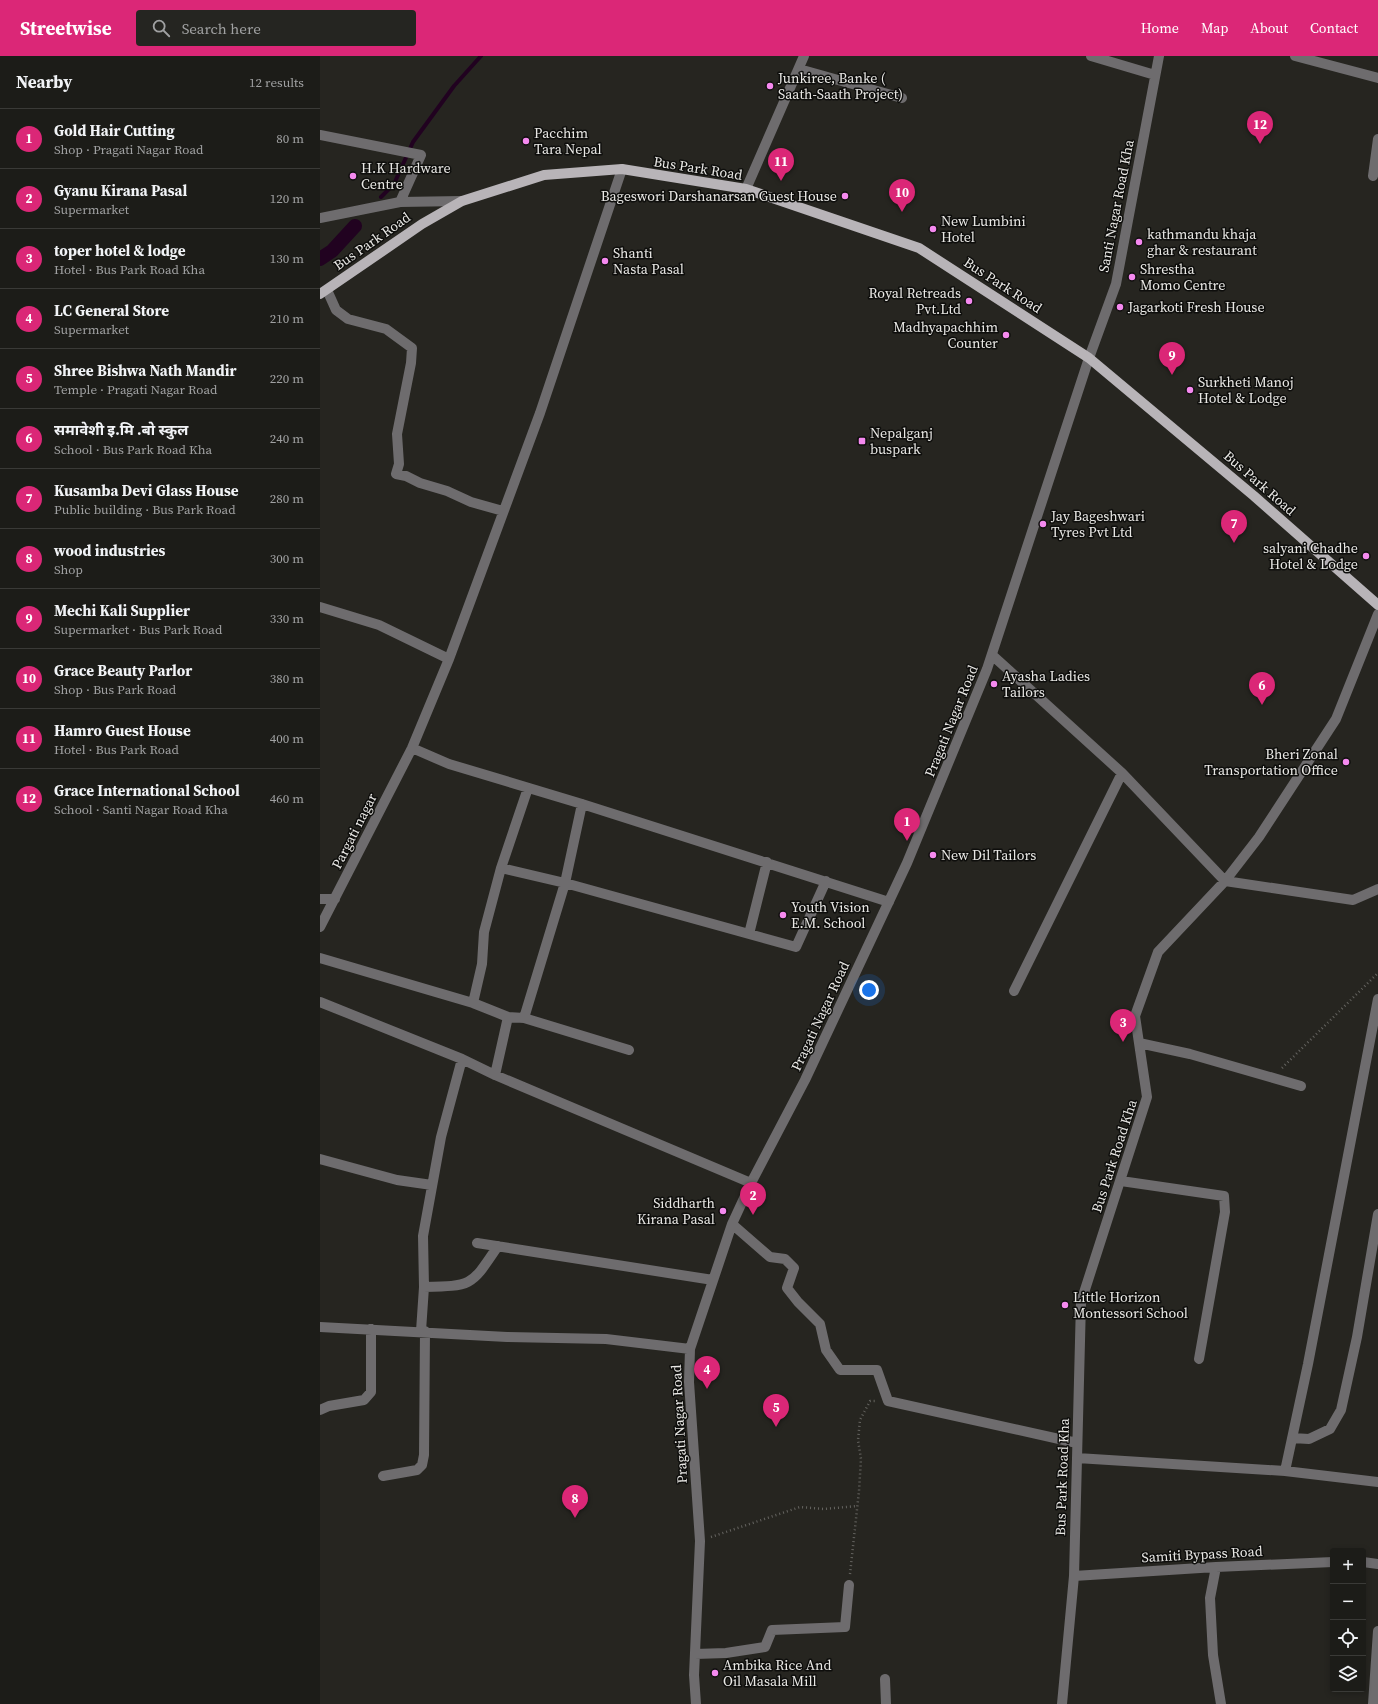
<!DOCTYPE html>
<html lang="en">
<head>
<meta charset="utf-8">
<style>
  :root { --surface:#1c1c18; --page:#252521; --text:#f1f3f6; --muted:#a0a1a2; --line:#3a3a37; --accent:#db2777 }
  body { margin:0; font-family:"Source Serif 4","Noto Sans Devanagari",serif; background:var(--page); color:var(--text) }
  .controls { position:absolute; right:12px; bottom:12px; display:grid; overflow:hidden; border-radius:4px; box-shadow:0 2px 6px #0003 }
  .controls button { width:36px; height:36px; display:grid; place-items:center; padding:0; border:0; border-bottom:1px solid var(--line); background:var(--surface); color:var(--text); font:20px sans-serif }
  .you { position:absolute; left:549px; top:934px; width:14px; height:14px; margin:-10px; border:3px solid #fff; border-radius:50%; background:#1a73e8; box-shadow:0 0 0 6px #1a73e833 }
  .badge { display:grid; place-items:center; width:26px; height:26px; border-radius:50%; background:var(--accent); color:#fff; font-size:13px; font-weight:700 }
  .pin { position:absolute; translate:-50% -33px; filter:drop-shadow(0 1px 2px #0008) }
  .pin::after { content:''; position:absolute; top:21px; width:14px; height:12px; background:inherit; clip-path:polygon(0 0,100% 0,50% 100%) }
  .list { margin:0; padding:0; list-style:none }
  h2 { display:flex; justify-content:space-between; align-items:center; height:52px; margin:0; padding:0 16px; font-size:17px }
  h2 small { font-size:13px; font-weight:400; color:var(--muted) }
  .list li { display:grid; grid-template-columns:26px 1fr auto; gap:12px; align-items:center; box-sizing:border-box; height:60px; padding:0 16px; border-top:1px solid var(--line) }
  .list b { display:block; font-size:15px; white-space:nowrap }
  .list p { margin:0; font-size:13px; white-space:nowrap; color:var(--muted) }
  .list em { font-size:13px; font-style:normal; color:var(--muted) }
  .icon { flex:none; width:22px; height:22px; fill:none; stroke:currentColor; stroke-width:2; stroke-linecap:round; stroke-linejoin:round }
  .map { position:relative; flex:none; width:1058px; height:1648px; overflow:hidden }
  header { display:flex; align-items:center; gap:24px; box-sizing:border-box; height:56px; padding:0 20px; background:var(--accent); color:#fff }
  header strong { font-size:19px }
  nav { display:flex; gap:22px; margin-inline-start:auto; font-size:14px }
  .search { width:280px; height:36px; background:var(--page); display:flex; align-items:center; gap:10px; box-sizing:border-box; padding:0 14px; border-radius:4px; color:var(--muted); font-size:15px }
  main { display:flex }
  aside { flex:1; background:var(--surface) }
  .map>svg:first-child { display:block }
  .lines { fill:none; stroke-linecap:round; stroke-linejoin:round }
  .stream { stroke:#210220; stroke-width:4 }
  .canal { stroke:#210220; stroke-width:14 }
  .path { stroke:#656460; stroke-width:2.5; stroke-dasharray:1 3; stroke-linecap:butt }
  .minor { stroke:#6e6c6e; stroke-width:10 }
  .major { stroke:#b8b4b8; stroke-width:10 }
  .poi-dot { fill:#f589ef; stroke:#0e0e0c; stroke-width:1.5 }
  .labels { text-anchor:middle; stroke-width:3; stroke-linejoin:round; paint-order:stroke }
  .poi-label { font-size:14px; fill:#e9e8e5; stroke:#0e0e0c; text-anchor:start }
  .street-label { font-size:14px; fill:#e9e8e5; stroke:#0e0e0c }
</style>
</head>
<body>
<header>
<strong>Streetwise</strong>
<div class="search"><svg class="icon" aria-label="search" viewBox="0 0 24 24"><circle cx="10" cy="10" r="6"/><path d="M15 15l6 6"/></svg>Search here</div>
<nav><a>Home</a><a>Map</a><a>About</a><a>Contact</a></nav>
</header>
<main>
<aside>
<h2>Nearby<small>12 results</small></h2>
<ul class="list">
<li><span class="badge">1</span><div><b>Gold Hair Cutting</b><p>Shop · Pragati Nagar Road</p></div><em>80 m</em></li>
<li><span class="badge">2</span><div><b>Gyanu Kirana Pasal</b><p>Supermarket</p></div><em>120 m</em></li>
<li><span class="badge">3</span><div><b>toper hotel &amp; lodge</b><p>Hotel · Bus Park Road Kha</p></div><em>130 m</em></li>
<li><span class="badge">4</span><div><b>LC General Store</b><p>Supermarket</p></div><em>210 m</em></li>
<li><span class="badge">5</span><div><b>Shree Bishwa Nath Mandir</b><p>Temple · Pragati Nagar Road</p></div><em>220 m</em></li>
<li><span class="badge">6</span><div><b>समावेशी इ.मि .बाे स्कुल</b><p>School · Bus Park Road Kha</p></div><em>240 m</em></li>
<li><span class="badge">7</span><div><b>Kusamba Devi Glass House</b><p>Public building · Bus Park Road</p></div><em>280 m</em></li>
<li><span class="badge">8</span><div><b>wood industries</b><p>Shop</p></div><em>300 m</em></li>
<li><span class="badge">9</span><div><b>Mechi Kali Supplier</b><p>Supermarket · Bus Park Road</p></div><em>330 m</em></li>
<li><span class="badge">10</span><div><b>Grace Beauty Parlor</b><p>Shop · Bus Park Road</p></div><em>380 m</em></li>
<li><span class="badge">11</span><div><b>Hamro Guest House</b><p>Hotel · Bus Park Road</p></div><em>400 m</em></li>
<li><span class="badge">12</span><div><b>Grace International School</b><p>School · Santi Nagar Road Kha</p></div><em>460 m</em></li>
</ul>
</aside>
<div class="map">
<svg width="1058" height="1648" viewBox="0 0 1058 1648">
  <rect width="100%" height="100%" fill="#262520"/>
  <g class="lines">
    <path class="stream" d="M61,141L74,128L93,86L134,30L161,0"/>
    <path class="canal" d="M0,203L12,195L35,170"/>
    <path class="path" d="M962,1012L1058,917
      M391,1481L480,1451L504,1453L537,1450
      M530,1518L539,1435L541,1403L538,1384L540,1364L550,1345H557"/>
    <path class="minor" d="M771,0L835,19
      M975,0L1058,22
      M479,13L582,42
      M0,79L101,99L80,146
      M1053,120L1058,83
      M426,133L484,0
      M0,162L80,146L142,145
      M7,234L16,254L28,263L66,273L92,292L91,307L77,378L79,408L76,418L86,420L100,427L127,435L151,446L183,455
      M0,551L59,569L129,603
      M672,599L802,717L905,825L1033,844L1058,833
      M92,692L129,708L262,748L569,846
      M181,812L245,827L476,891L506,825
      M0,843H15
      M0,871L92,692L129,603L220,357L302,113
      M429,878L447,806
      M0,902L153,947L188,961L175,1019
      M694,935L802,717
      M0,946L142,1003L175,1019L431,1127
      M153,947L162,908L164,876L181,812L208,732
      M188,961L204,962L245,827L262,748
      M204,962L309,994
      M819,987L870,998L981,1030
      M0,1103L77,1124L112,1129
      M801,1125L904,1140L905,1156L879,1303
      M412,1168L450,1201L465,1203L474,1212L467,1232L478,1246L500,1268L506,1294L520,1314H557L568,1345L757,1387
      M157,1187L393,1224
      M104,1231C153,1230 151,1230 178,1190
      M0,1271L187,1281L286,1283L370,1293
      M101,1275L104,1231L103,1180L121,1081L142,1003
      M0,1354L9,1350L44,1344L51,1336V1273
      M972,1382L989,1383L1010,1373L1021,1354L1037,1281L1058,1158
      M757,1402L965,1415L1058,1426
      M965,1415L988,1308L1058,943
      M63,1420L97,1414L102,1409L104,1399L105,1275
      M1043,1506L1058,1508
      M896,1511L890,1542L893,1599L901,1648
      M754,1520L896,1511L1013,1506
      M375,1598L406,1597L445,1591L452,1574L525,1571L529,1529
      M565,1623L566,1648
      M376,1648L374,1619L380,1485L369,1326L370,1293L412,1168L431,1127L485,1024L587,807L667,613L769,302L796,228L839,0
      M742,1648L754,1520L761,1246L827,1041L815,960L838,896L905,825L939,781L1016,663L1058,558
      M1053,1648L1058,1575"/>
    <path class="major" d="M0,238L102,168L142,145L224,119L302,113L426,133L599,192L769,302L934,440L1058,549"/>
  </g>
  <g class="poi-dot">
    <circle cx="450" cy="30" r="4"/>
    <circle cx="206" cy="85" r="4"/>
    <circle cx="33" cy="120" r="4"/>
    <circle cx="525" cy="140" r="4"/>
    <circle cx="613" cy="173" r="4"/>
    <circle cx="819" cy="186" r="4"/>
    <circle cx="285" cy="205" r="4"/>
    <circle cx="812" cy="221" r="4"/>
    <circle cx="649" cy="245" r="4"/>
    <circle cx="800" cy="251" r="4"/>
    <circle cx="686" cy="279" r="4"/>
    <circle cx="870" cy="334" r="4"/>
    <rect x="538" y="381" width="8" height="8" rx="2"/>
    <circle cx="723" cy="468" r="4"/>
    <circle cx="1046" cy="500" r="4"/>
    <circle cx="674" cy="628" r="4"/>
    <circle cx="1026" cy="706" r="4"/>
    <circle cx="613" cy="799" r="4"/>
    <circle cx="463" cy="859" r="4"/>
    <circle cx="403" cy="1155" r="4"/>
    <circle cx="745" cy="1249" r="4"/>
    <circle cx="395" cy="1617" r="4"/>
  </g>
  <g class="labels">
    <g class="poi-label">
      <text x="458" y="27">Junkiree, Banke (<tspan x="458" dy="16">Saath-Saath Project)</tspan></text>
      <text x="214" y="82">Pacchim<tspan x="214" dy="16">Tara Nepal</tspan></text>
      <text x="41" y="117">H.K Hardware<tspan x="41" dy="16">Centre</tspan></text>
      <text x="517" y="145" text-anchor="end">Bageswori Darshanarsan Guest House</text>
      <text x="621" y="170">New Lumbini<tspan x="621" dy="16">Hotel</tspan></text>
      <text x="827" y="183">kathmandu khaja<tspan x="827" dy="16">ghar &amp; restaurant</tspan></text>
      <text x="293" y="202">Shanti<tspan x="293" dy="16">Nasta Pasal</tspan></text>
      <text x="820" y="218">Shrestha<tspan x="820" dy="16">Momo Centre</tspan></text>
      <text x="641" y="242" text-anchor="end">Royal Retreads<tspan x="641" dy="16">Pvt.Ltd</tspan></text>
      <text x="808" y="256">Jagarkoti Fresh House</text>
      <text x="678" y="276" text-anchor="end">Madhyapachhim<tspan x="678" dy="16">Counter</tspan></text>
      <text x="878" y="331">Surkheti Manoj<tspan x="878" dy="16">Hotel &amp; Lodge</tspan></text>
      <text x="550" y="382">Nepalganj<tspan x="550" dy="16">buspark</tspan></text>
      <text x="731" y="465">Jay Bageshwari<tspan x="731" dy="16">Tyres Pvt Ltd</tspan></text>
      <text x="1038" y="497" text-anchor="end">salyani Chadhe<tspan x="1038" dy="16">Hotel &amp; Lodge</tspan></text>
      <text x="682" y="625">Ayasha Ladies<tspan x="682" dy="16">Tailors</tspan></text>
      <text x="1018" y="703" text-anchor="end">Bheri Zonal<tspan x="1018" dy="16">Transportation Office</tspan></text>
      <text x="621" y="804">New Dil Tailors</text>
      <text x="471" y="856">Youth Vision<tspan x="471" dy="16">E.M. School</tspan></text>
      <text x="395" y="1152" text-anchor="end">Siddharth<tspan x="395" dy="16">Kirana Pasal</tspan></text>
      <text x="753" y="1246">Little Horizon<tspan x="753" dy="16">Montessori School</tspan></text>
      <text x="403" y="1614">Ambika Rice And<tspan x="403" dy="16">Oil Masala Mill</tspan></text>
    </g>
    <g class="street-label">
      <text transform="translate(378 112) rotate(9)" y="5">Bus Park Road</text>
      <text transform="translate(796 150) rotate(-79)" y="5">Santi Nagar Road Kha</text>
      <text transform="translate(52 185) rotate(-35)" y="5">Bus Park Road</text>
      <text transform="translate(683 229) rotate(33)" y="5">Bus Park Road</text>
      <text transform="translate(940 427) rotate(41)" y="5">Bus Park Road</text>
      <text transform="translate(631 665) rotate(-68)" y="5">Pragati Nagar Road</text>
      <text transform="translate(34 775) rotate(-63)" y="5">Pargati nagar</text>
      <text transform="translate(500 960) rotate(-65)" y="5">Pragati Nagar Road</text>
      <text transform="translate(794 1100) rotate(-72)" y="5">Bus Park Road Kha</text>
      <text transform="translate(359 1368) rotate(-93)" y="5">Pragati Nagar Road</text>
      <text transform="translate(742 1421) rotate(-88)" y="5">Bus Park Road Kha</text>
      <text transform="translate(882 1498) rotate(-3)" y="5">Samiti Bypass Road</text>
    </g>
  </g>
</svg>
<div class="controls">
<button>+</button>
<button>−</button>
<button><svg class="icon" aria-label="locate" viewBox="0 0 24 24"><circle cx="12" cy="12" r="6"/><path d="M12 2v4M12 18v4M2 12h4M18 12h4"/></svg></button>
<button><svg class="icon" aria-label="layers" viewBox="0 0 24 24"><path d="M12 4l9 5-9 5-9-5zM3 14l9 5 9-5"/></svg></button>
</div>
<div class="you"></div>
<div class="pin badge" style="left:587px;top:785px">1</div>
<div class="pin badge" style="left:433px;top:1159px">2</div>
<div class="pin badge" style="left:803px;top:986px">3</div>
<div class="pin badge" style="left:387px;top:1333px">4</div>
<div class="pin badge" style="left:456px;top:1371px">5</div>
<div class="pin badge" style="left:942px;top:649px">6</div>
<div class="pin badge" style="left:914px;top:487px">7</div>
<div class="pin badge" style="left:255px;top:1462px">8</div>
<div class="pin badge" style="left:852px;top:319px">9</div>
<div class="pin badge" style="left:582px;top:156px">10</div>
<div class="pin badge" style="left:461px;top:125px">11</div>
<div class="pin badge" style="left:940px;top:88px">12</div>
</div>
</main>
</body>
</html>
